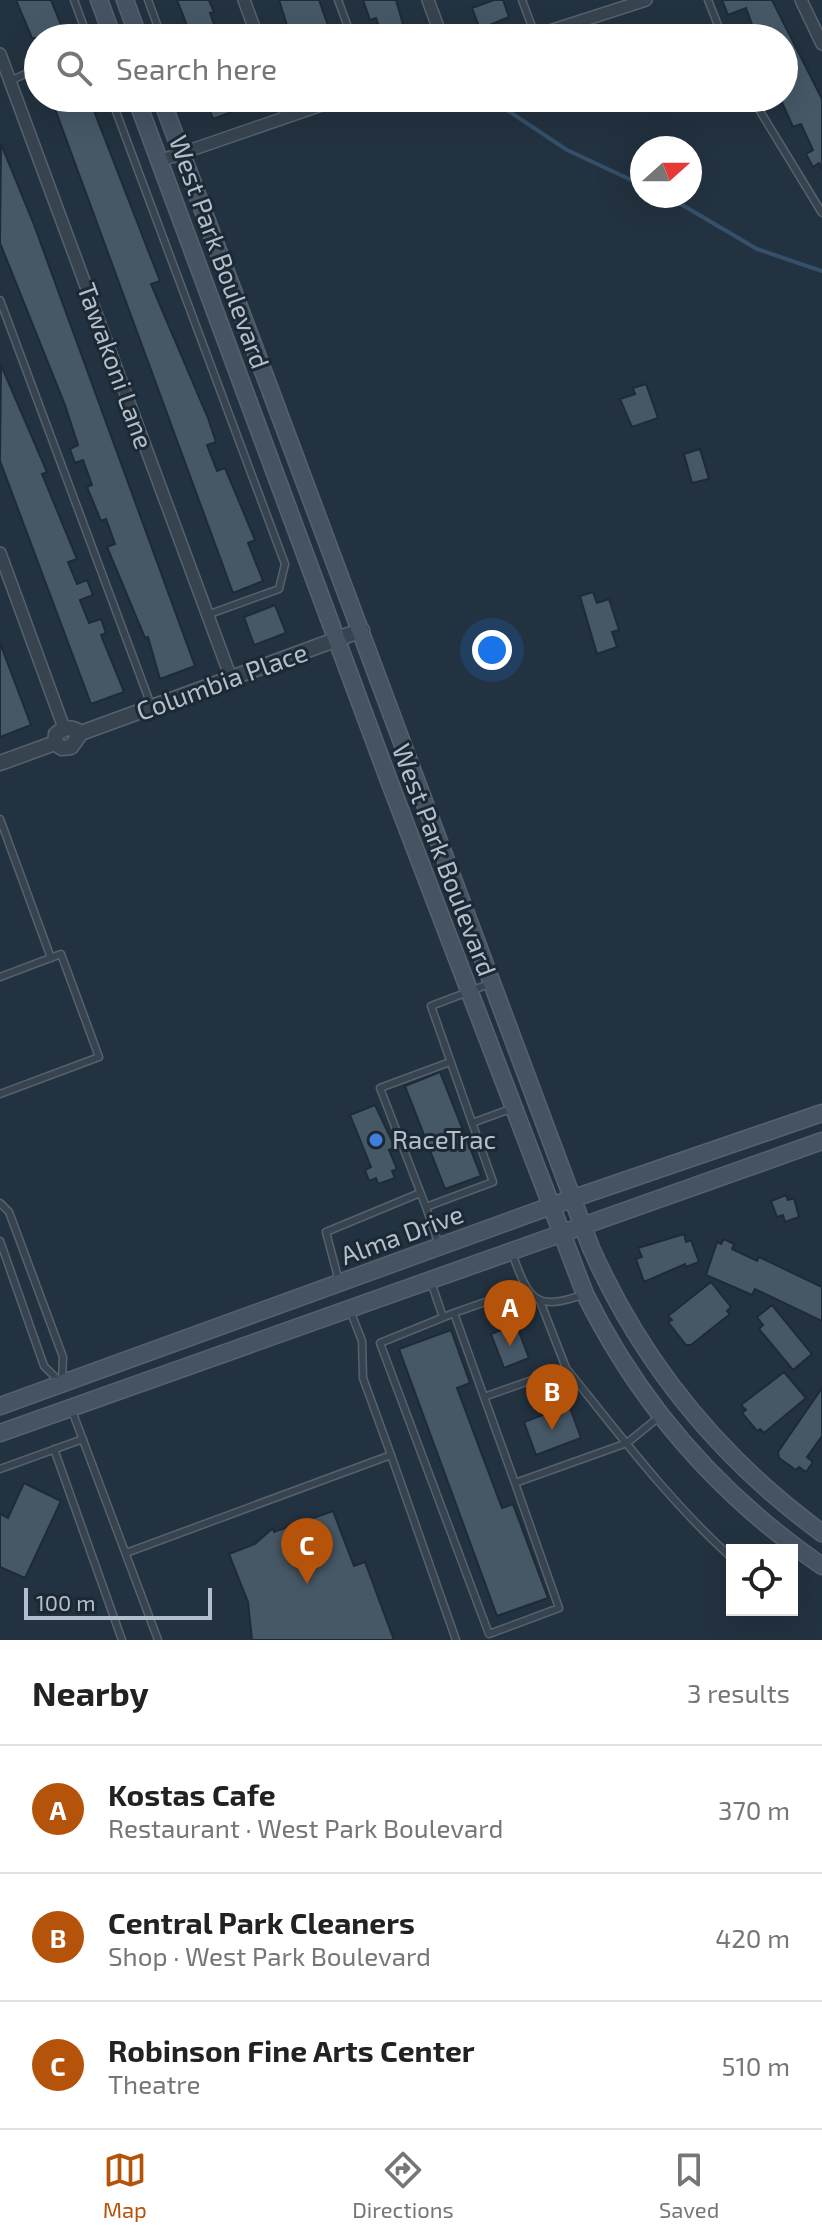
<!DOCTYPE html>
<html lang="en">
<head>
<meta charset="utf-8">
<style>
  :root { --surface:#fff; --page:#f2f2f2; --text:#222; --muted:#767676; --line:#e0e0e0; --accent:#b45309 }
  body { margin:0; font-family:"Exo 2",sans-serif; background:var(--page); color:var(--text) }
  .controls { position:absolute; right:24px; bottom:24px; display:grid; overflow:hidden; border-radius:0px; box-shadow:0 8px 32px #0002 }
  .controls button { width:72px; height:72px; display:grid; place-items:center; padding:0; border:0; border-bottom:2px solid var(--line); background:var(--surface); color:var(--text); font:40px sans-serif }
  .compass { position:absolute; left:630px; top:136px; width:72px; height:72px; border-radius:50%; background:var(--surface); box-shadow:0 8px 32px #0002; rotate:69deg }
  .scale { position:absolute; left:24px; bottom:20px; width:188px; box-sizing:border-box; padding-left:8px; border:4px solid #b3bfcb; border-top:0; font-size:22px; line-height:28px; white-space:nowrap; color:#b3bfcb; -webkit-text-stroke:6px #1c2935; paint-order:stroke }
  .you { position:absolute; left:492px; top:650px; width:28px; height:28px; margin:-20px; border:6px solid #fff; border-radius:50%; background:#1a73e8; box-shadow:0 0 0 12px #1a73e833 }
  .badge { display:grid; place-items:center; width:52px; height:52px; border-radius:50%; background:var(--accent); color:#fff; font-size:26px; font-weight:700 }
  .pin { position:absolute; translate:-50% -66px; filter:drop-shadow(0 2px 4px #0008) }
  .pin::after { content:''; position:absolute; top:42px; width:28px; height:24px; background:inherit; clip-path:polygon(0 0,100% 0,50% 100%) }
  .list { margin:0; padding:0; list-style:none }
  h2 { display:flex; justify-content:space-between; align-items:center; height:104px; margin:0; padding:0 32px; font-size:34px }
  h2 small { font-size:26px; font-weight:400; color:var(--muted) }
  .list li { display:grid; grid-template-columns:52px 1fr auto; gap:24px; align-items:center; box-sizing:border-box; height:128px; padding:0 32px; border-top:2px solid var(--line) }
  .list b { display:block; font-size:30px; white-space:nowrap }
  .list p { margin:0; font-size:26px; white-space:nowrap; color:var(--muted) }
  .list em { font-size:26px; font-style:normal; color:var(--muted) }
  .icon { flex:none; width:44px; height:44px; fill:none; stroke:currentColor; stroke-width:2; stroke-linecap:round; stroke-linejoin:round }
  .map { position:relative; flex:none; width:822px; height:1640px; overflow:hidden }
  .search { position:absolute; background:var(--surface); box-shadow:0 8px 32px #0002; left:24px; right:24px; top:24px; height:88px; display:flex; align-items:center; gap:20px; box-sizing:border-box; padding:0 28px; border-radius:44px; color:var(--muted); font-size:30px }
  .sheet { height:488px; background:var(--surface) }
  nav { display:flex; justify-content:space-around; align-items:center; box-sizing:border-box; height:112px; border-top:2px solid var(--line); background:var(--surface); font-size:22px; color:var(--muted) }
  nav a { display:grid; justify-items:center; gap:4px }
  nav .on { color:var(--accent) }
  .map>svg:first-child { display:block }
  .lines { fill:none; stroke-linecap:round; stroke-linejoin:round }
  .stream { stroke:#355068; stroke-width:4 }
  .building { fill:#465866; stroke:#1e2b37; stroke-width:2 }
  .service-casing { stroke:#55626e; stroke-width:9 }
  .minor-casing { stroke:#55626e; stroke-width:14 }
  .tertiary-casing { stroke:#55626e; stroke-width:17 }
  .secondary-casing { stroke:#55626e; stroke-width:19 }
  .service { stroke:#374450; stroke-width:6 }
  .minor { stroke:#374450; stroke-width:11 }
  .tertiary { stroke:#374450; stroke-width:14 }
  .secondary { stroke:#455363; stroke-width:16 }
  .shop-dot { fill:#3f7fe0; stroke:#1c2935; stroke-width:3 }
  .labels { text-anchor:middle; stroke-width:6; stroke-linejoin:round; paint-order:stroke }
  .street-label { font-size:26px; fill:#b3bfcb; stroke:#1c2935 }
  .poi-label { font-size:26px; fill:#b3bfcb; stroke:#1c2935; text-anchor:start }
</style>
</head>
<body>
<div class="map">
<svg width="822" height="1640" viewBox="0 0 822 1640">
  <rect width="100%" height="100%" fill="#233240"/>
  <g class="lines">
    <path class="stream" d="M489,98L567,150L642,185
      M667,196L757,249L822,271"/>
  </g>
  <path class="building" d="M16,0H51L66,38H32Z
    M177,0H209L214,12L210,13L219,38H192Z
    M279,0H319L331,34L320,38H291Z
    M363,0H396L407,38H383L376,18L370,20Z
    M494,0H503L509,17L480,29L472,8Z
    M722,0H772L822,99V168L819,163L813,167L806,154L813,150L801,124L793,127L780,98H784V38H757L746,8L728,15Z
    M51,98H89L160,281L151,284L208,418L216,442L207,445L217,471L225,468L243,511L255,540L248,543L263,581L233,593Z
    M205,98H247L250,105L213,119Z
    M1,144L33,222L195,666L160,679L148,637L145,638L107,547L115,544L106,519L101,521L87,487L92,485L83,460L75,463L70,449L78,445L65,405L0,243Z
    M1,365L47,472L42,474L77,559L68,562L77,584L87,580L93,595L80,600L89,623L101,619L106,633L101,635L124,692L91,704L0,461Z
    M646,384L658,418L632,427L620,399L635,394L633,388Z
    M700,449L709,479L692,483L684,454Z
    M593,592L597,603L609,599L619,630L612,632L617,647L597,654L580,596Z
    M275,605L286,633L254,645L244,617Z
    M0,643L31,725L0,737Z
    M440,1072L481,1176L445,1189L405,1086Z
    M375,1105L395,1147L389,1150L397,1169L392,1171L395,1178L378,1184L376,1178L369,1181L365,1170L371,1167L350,1115Z
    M786,1195L788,1200L794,1198L799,1217L785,1222L783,1215L777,1217L771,1201Z
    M684,1234L686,1242L691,1240L699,1262L686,1267L685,1264L644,1282L636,1259L642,1257L638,1248Z
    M724,1239L734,1244L732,1249L757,1261L759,1257L822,1287V1321L755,1289L752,1295L706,1275L717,1242L721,1244Z
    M711,1282L731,1307L727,1311L730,1314L691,1345H686L668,1322L672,1320L668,1316Z
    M772,1305L812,1354L793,1370L759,1329L763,1325L757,1317Z
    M516,1324L529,1358L504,1368L491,1334Z
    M451,1330L470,1383L457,1388L502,1508L513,1504L548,1598L497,1616L399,1349Z
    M784,1372L806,1398L764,1433L760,1429L757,1431L742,1413L746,1410L741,1405Z
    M822,1388V1436L807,1457L813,1462L806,1472L799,1467L796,1470L779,1458L778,1452Z
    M569,1405L581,1438L536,1455L524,1422Z
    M24,1483L61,1501L25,1578L0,1567V1514L8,1518Z
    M333,1511L354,1566L365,1562L394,1640H252L248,1602L229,1554L255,1544L273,1528L274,1532Z"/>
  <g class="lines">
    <defs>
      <path id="service" d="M74,0L88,38
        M148,0L162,38
        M338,0L352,38
        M522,0L535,35
        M708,0L723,38
        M10,81L38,68
        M111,98L285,564L279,589L207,615
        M752,98L822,213
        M0,300L151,705
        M0,819L51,958
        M0,977L61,954L99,1057L0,1094
        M450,1062L380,1088L426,1207L493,1182L431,1006L489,984
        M472,1123L513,1108
        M0,1203L9,1212L63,1357L62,1380
        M426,1207L439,1245
        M0,1241L44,1366L61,1383
        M512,1253C529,1300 535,1312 585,1294
        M339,1281L326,1232L420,1193
        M431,1282L443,1317
        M540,1301L566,1368
        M350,1310L362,1341L363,1378L391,1455
        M454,1313L525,1288
        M484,1397L454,1313L380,1343L489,1634L559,1608L515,1483
        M71,1408L158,1640
        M659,1417L627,1443L515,1483L484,1397L566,1368C619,1434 669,1501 732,1558
        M54,1449L122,1640
        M0,1469L83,1439
        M126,1553L391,1455L456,1640"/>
      <path id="minor" d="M244,0L258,38
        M428,0L442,38
        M801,0L822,44
        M528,38L646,0
        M0,54L231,678
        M281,98L287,116
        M159,161L342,98
        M0,553L64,728"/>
      <path id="tertiary" d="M55,743L56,734C66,727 71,726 81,733
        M0,763L55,743L62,748L71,747L81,733L362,630"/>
      <path id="secondary" d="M99,0L113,38
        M125,0L139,38
        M136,98L388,778L585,1294C640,1405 720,1496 822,1566
        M161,98L591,1248C642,1363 721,1459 822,1533
        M0,1406L551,1206L822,1113
        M0,1433L822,1141"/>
    </defs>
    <use href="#service" class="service-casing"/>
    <use href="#minor" class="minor-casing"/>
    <use href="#tertiary" class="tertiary-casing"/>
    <use href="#secondary" class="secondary-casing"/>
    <use href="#service" class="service"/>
    <use href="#minor" class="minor"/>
    <use href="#tertiary" class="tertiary"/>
    <use href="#secondary" class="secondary"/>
  </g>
  <circle class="shop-dot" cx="376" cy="1140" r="8"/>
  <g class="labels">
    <g class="street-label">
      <text transform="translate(219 252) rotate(70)" y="9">West Park Boulevard</text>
      <text transform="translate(115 366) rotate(70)" y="9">Tawakoni Lane</text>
      <text transform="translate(222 682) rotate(-20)" y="9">Columbia Place</text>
      <text transform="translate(444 860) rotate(69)" y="9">West Park Boulevard</text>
      <text transform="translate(402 1235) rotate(-20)" y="9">Alma Drive</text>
    </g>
    <g class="poi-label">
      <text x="392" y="1149">RaceTrac</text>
    </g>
  </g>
</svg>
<div class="controls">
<button><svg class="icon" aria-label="locate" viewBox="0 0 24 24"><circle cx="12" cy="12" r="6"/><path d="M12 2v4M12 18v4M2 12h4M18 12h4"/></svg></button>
</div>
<svg class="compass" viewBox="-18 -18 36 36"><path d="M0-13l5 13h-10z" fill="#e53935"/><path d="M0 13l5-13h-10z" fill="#767676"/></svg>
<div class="scale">100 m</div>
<div class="you"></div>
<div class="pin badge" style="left:510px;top:1346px">A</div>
<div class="pin badge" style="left:552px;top:1430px">B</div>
<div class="pin badge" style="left:307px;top:1584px">C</div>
<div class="search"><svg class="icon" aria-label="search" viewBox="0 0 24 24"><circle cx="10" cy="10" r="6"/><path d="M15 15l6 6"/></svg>Search here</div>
</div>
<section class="sheet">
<h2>Nearby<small>3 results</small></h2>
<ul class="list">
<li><span class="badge">A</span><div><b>Kostas Cafe</b><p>Restaurant · West Park Boulevard</p></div><em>370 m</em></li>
<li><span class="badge">B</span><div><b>Central Park Cleaners</b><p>Shop · West Park Boulevard</p></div><em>420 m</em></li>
<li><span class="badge">C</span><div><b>Robinson Fine Arts Center</b><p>Theatre</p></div><em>510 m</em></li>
</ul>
</section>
<nav>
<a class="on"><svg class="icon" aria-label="map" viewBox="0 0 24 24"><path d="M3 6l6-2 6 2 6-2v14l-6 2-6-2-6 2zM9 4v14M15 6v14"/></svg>Map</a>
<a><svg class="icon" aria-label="directions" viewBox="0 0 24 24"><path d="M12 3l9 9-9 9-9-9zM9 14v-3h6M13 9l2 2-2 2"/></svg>Directions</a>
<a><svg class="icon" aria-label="saved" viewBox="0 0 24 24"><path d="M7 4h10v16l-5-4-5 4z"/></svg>Saved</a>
</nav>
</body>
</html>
